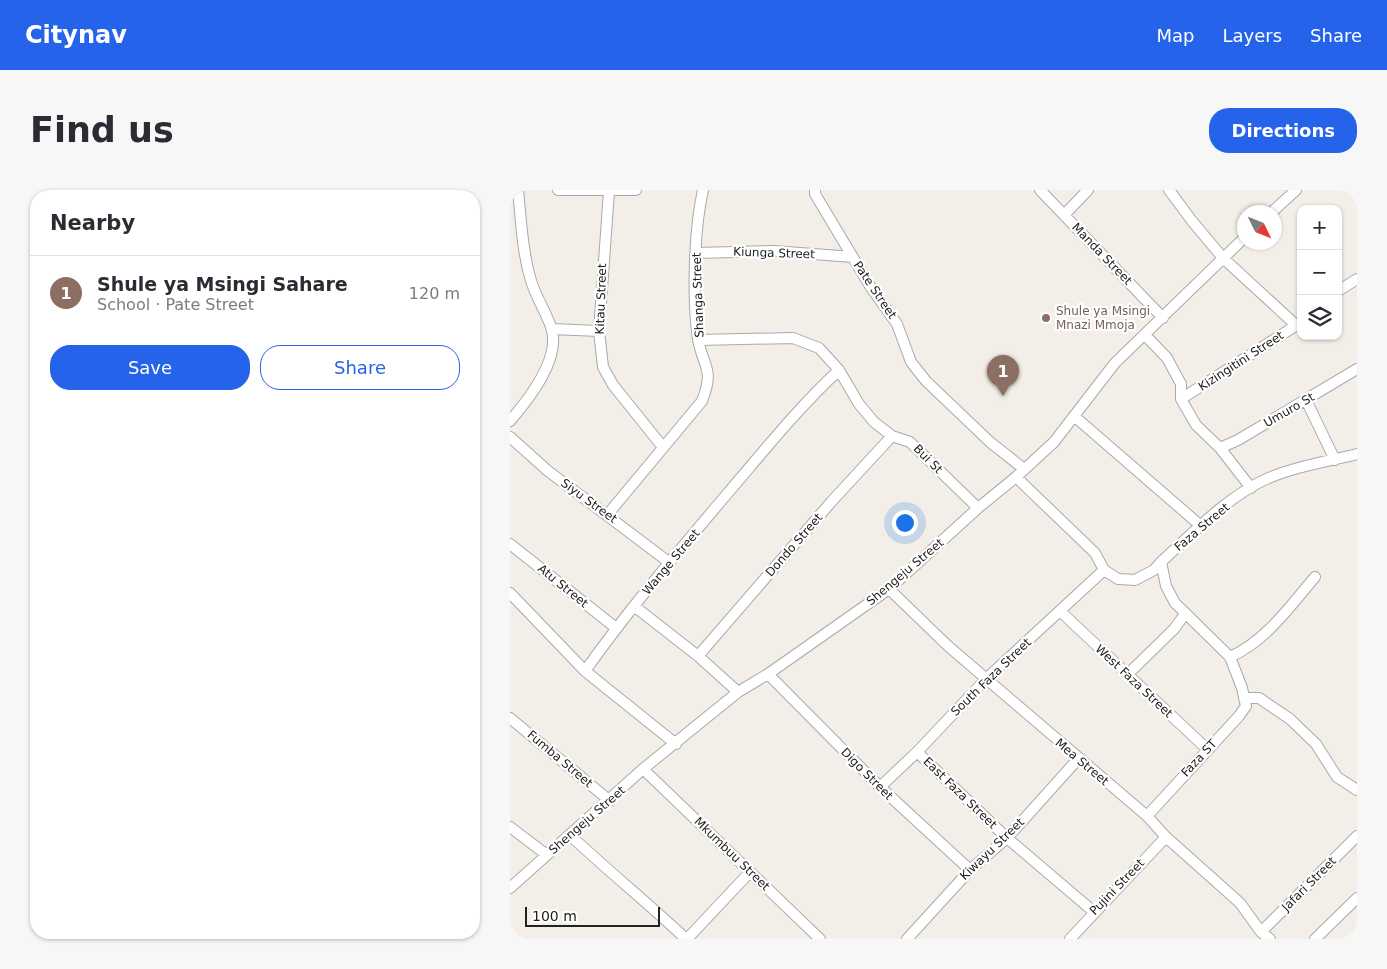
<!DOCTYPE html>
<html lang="en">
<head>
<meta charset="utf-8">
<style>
  :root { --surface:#fff; --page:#f7f7f7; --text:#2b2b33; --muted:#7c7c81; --line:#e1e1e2; --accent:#2563eb }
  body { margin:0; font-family:"DejaVu Sans",sans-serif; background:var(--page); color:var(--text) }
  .controls { position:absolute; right:15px; top:15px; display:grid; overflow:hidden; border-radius:10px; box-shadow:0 1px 4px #0004 }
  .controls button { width:45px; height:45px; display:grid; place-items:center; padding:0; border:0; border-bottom:1px solid var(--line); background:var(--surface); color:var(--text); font:25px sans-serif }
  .compass { position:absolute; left:727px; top:15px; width:45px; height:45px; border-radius:50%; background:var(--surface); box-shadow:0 1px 4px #0004; rotate:133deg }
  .scale { position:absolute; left:15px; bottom:12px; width:135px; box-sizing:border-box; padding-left:5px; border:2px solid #222; border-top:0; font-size:14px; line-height:18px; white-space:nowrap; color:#222; -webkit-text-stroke:4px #fff; paint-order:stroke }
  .you { position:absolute; left:394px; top:332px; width:18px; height:18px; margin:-12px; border:4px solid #fff; border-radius:50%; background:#1a73e8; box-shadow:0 0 0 8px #1a73e833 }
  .badge { display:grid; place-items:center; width:32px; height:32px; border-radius:50%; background:var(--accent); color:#fff; font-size:16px; font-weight:700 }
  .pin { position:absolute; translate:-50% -41px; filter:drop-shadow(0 1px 2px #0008) }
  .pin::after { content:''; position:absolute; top:26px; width:18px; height:15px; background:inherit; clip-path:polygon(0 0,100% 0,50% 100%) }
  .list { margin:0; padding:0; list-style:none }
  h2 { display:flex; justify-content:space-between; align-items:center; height:65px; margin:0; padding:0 20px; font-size:21px }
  h2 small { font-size:16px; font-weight:400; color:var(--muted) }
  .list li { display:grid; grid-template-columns:32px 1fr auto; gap:15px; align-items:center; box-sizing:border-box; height:75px; padding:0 20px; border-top:1px solid var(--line) }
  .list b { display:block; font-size:19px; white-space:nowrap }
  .list p { margin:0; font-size:16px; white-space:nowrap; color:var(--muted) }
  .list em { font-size:16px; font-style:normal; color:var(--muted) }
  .actions { display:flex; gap:10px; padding:15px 20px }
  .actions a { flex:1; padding:11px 0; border:1px solid var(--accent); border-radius:20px; text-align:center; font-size:18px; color:var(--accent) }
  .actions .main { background:var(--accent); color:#fff }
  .icon { flex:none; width:28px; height:28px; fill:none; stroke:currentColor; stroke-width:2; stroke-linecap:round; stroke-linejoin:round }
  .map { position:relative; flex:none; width:847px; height:749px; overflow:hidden; border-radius:20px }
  header { display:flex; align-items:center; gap:30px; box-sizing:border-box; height:70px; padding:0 25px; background:var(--accent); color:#fff }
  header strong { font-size:24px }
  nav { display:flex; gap:28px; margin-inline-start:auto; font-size:18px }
  .intro { display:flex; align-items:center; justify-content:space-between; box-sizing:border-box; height:120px; padding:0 30px }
  h1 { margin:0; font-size:35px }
  .button { padding:12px 22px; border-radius:20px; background:var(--accent); color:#fff; font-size:18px; font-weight:700 }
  main { display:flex; gap:30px; padding:0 30px }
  aside { flex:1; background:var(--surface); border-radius:20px; box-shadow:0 1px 4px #0004 }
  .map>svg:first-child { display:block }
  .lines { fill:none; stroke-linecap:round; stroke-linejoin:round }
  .minor-casing { stroke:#a9a9a9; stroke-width:12 }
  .minor { stroke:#fff; stroke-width:10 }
  .education-dot { fill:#8d6e63; stroke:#fff; stroke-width:2 }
  .labels { text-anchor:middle; stroke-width:4.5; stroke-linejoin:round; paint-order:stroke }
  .street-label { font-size:12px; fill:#222; stroke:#fff }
  .education-label { font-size:12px; fill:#785e54; stroke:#fff; text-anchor:start }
</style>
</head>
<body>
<header>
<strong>Citynav</strong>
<nav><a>Map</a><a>Layers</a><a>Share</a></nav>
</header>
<div class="intro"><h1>Find us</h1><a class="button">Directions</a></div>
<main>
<aside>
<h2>Nearby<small></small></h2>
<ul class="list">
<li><span class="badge" style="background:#8d6e63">1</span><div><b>Shule ya Msingi Sahare</b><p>School · Pate Street</p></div><em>120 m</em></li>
</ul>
<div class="actions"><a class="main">Save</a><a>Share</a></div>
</aside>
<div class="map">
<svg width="847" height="749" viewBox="0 0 847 749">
  <rect width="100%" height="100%" fill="#f3efe8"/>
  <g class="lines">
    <defs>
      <path id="minor" d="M48,0H126
        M305,0V4L360,96L387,134L401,172L416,191L480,252L514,279
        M530,0L653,128
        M659,0L682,31L713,68L787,136
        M99,1L89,141L93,177L103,195L152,256
        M762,22L786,0
        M554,25L578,0
        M186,63L264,61L343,67
        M828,101L847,89
        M42,139L89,141
        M635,145L657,168L671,194V209L686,235L710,258L741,298
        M188,150L283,148L309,158L329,180L349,214L364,232L382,246L400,252L468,318
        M671,209L790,133
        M796,210L825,270
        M564,226L691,336
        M0,231C19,209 52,168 41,137C35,120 24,104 20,87C12,60 11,28 8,0
        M0,247L38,281L160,373
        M710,258L728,250L847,179
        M506,287L585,363L594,380L608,389L625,390L644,380L651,372
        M98,324L192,211C205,178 193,178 188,149C182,108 184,40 193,0
        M0,354L106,438
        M379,399L438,456L637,626L656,647L730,713L751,742L760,749
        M0,403L75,481
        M124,416L188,466L228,502
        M550,421L698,560
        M188,466L322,311L382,246
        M720,467C756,451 780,416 805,387
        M258,484L370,597L460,680
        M618,484L664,439L675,424
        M734,508H749L780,529L806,554L827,587L847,600
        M0,528L100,611
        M166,554L75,481C119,419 168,362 217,304C253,262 288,218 329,180
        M407,562L497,648L584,722
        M133,579L310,749
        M370,597L407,562L476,489L594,380
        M637,626L729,526L736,516L732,498L720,467L665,413L656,396L651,372C682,344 714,310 752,291C781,277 816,272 847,264
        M0,637L37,665
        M60,645C98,681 138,713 176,749
        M0,698L133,579L228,502L258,484L379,399L468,318L506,287L544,252L605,173L734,48
        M751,742L847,646
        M177,749L240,682
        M397,749L460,680L497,648L568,569
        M560,749L656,647
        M805,749L847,708"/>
    </defs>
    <use href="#minor" class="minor-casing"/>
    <use href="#minor" class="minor"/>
  </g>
  <circle class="education-dot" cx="536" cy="128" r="5"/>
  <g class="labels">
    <g class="street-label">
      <text transform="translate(264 63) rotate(2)" y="4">Kiunga Street</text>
      <text transform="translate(592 64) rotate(46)" y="4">Manda Street</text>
      <text transform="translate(365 100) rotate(56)" y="4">Pate Street</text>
      <text transform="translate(188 105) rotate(-92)" y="4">Shanga Street</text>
      <text transform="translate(91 109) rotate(-88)" y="4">Kitau Street</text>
      <text transform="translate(731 171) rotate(-33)" y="4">Kizingitini Street</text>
      <text transform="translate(779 220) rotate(-30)" y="4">Umuro St</text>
      <text transform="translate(418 269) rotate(45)" y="4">Bui St</text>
      <text transform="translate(79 311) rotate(36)" y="4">Siyu Street</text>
      <text transform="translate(692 337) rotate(-40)" y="4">Faza Street</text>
      <text transform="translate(284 355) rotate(-49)" y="4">Dondo Street</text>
      <text transform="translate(161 372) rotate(-50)" y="4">Wange Street</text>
      <text transform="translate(395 382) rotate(-40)" y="4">Shengeju Street</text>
      <text transform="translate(53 396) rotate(39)" y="4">Atu Street</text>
      <text transform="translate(481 487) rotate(-44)" y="4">South Faza Street</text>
      <text transform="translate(624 491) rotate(43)" y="4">West Faza Street</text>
      <text transform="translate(689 568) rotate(-47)" y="4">Faza ST</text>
      <text transform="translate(50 569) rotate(40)" y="4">Fumba Street</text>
      <text transform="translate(572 572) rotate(40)" y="4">Mea Street</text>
      <text transform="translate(357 584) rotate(45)" y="4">Digo Street</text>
      <text transform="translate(450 603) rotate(44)" y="4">East Faza Street</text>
      <text transform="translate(77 630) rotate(-41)" y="4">Shengeju Street</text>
      <text transform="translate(482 659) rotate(-44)" y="4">Kiwayu Street</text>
      <text transform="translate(222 664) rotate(44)" y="4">Mkumbuu Street</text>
      <text transform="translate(799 694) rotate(-45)" y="4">Jafari Street</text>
      <text transform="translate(607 697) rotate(-46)" y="4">Pujini Street</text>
    </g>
    <g class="education-label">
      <text x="546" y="125">Shule ya Msingi<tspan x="546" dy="14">Mnazi Mmoja</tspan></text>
    </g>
  </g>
</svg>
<div class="controls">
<button>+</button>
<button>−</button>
<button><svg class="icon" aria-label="layers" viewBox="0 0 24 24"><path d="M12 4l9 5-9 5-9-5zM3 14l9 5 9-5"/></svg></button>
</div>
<svg class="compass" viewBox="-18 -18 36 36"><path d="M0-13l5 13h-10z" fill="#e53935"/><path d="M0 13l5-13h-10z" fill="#7c7c81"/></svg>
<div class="scale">100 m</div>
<div class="you"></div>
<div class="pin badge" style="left:493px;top:206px;background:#8d6e63">1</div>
</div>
</main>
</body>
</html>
